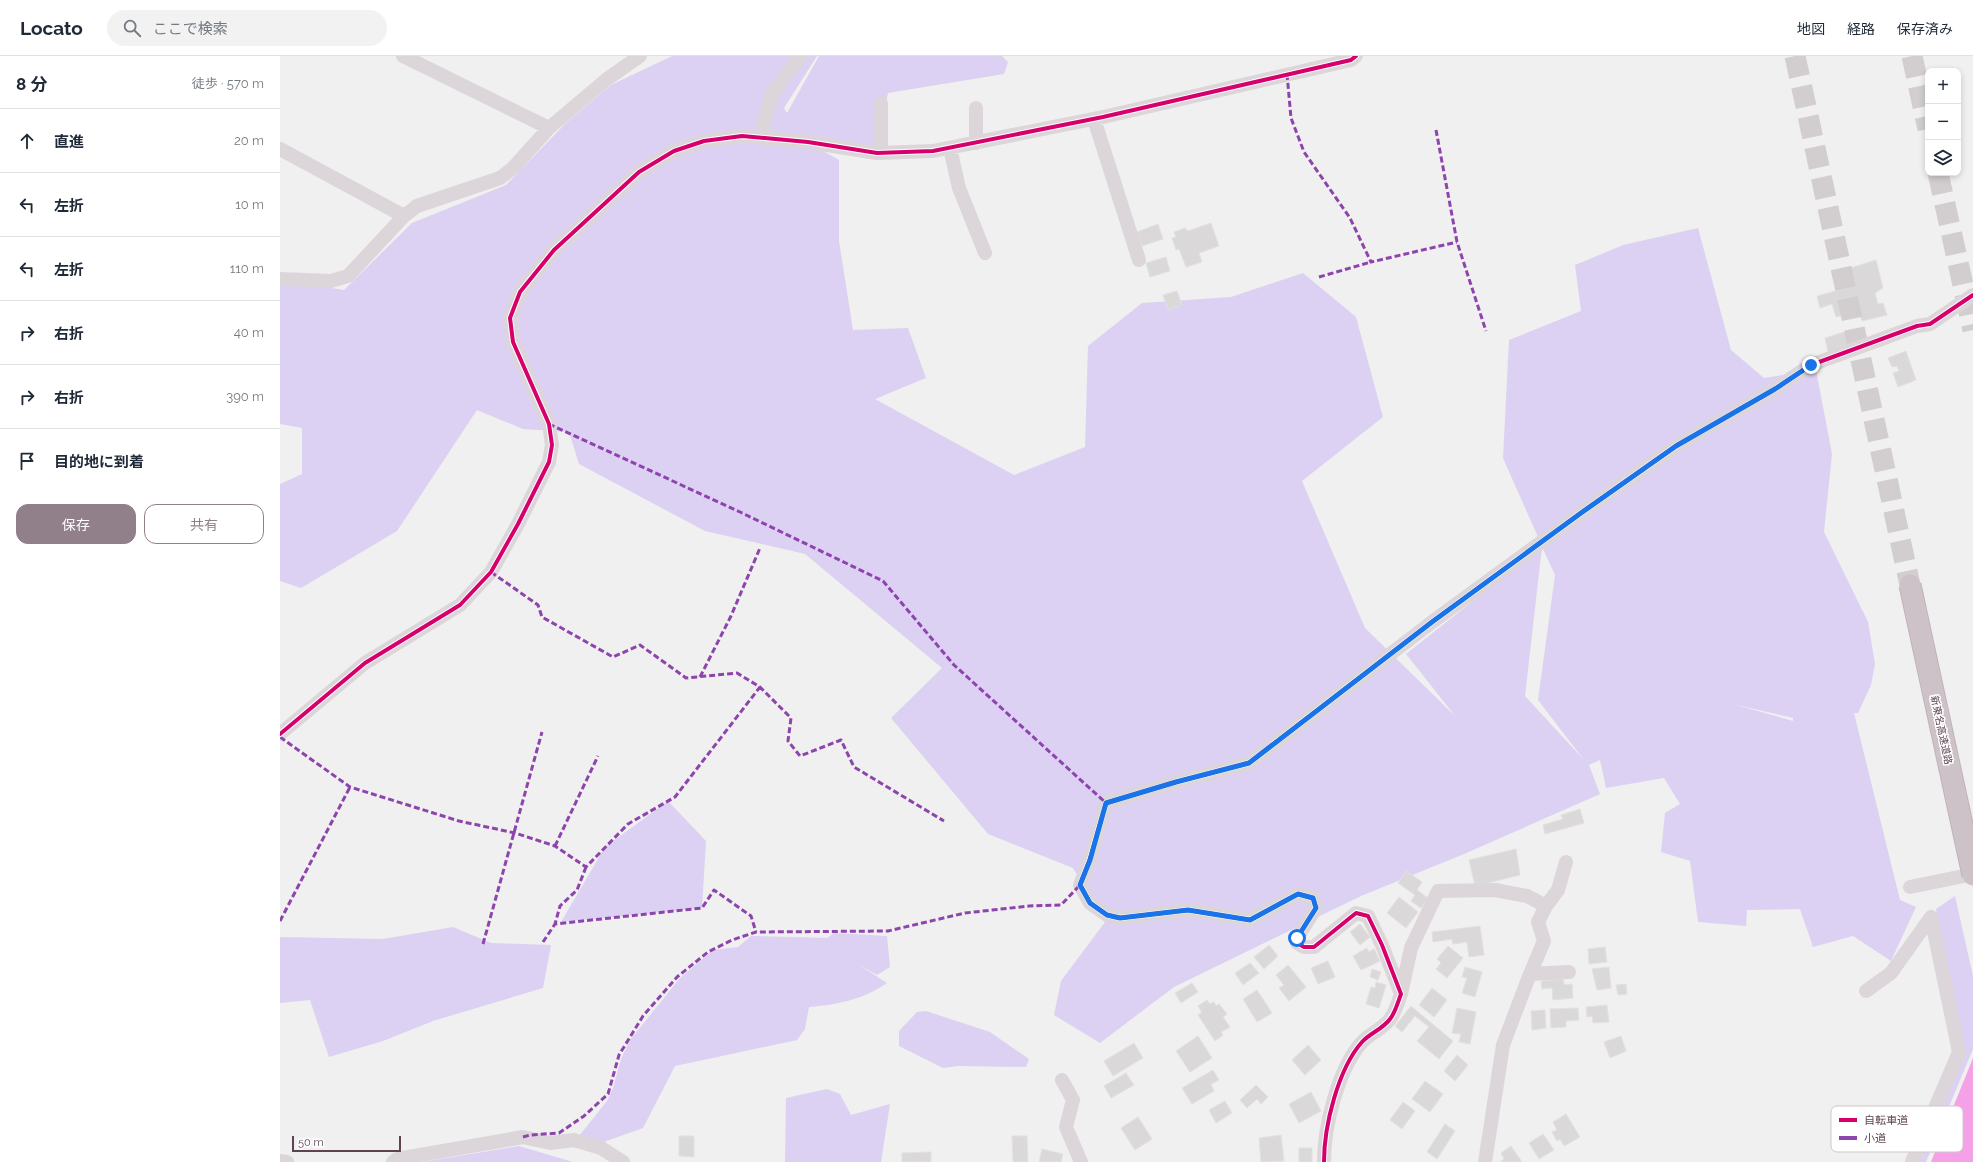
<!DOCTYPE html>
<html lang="ja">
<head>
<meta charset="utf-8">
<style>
  :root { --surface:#fff; --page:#f2f2f3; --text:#1f2937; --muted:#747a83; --line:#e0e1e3; --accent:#91808a }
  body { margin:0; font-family:Raleway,"Noto Sans JP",sans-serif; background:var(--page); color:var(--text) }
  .controls { position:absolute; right:12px; top:12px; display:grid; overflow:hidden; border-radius:8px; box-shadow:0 2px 6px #0003 }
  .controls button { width:36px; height:36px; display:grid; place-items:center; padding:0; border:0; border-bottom:1px solid var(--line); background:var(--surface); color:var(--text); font:20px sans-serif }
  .scale { position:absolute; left:12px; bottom:10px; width:109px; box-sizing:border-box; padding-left:4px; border:2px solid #5e4453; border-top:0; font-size:11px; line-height:14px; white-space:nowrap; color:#5e4453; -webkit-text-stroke:3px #fff; paint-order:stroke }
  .stop { position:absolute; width:12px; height:12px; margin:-9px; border:3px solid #1a73e8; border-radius:50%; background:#fff }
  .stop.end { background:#1a73e8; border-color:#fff; box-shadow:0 1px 4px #0008 }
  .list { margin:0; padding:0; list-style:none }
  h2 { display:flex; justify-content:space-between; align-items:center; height:52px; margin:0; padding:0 16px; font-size:17px }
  h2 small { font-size:13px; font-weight:400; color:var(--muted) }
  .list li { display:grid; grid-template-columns:26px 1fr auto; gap:12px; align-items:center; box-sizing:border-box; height:64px; padding:0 16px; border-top:1px solid var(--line) }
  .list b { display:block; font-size:15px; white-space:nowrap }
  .list em { font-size:13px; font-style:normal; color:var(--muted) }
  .actions { display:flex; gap:8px; padding:12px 16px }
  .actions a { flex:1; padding:9px 0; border:1px solid var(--accent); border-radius:12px; text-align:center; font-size:14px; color:var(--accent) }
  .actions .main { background:var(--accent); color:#fff }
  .icon { flex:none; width:22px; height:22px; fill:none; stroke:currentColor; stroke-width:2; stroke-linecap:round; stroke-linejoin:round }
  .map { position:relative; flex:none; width:1693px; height:1106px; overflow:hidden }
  header { display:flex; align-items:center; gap:24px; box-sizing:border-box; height:56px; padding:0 20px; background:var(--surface); border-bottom:1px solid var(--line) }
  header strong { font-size:19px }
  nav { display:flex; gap:22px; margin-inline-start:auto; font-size:14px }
  .search { width:280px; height:36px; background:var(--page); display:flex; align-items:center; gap:10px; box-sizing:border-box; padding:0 14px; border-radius:22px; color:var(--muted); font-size:15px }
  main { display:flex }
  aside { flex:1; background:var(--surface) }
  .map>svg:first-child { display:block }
  .green { fill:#dcd1f2; fill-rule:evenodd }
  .water { fill:#f4a1e7 }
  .building { fill:#dbd8d9; stroke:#e2e1e1 }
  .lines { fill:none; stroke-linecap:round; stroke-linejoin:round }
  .highway-tunnel { stroke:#d2ced0; stroke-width:21; stroke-dasharray:21 10; stroke-linecap:butt }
  .minor { stroke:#dcd6da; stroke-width:14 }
  .highway-bridge-casing { stroke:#c0b3ba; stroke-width:23; stroke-linecap:butt }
  .highway-bridge { stroke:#cdc2c8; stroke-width:21 }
  .quiet { stroke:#8e44ad; stroke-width:3; stroke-dasharray:6 3; stroke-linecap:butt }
  .cycleway-casing { stroke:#fff; stroke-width:6 }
  .cycleway { stroke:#d6006c; stroke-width:4 }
  .route { stroke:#1a73e8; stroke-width:5 }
  .labels { text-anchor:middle; stroke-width:3; stroke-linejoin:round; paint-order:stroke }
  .street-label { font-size:10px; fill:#5e4453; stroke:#fff }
  .key { fill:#fff; stroke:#cfc7cb; stroke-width:1 }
  .key-label { font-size:11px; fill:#5e4453 }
</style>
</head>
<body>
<header>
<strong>Locato</strong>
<div class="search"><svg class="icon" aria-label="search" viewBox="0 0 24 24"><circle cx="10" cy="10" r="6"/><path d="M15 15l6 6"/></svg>ここで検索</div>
<nav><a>地図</a><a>経路</a><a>保存済み</a></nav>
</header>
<main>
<aside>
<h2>8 分<small>徒歩 · 570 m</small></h2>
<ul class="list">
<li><svg class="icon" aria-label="ahead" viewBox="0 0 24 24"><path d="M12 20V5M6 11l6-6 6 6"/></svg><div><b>直進</b></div><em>20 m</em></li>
<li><svg class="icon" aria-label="left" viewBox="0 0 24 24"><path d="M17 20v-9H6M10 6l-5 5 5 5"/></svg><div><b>左折</b></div><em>10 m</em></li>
<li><svg class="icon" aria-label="left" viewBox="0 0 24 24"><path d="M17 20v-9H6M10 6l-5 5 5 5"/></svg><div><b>左折</b></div><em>110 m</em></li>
<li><svg class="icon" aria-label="right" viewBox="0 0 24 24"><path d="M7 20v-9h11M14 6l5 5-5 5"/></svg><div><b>右折</b></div><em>40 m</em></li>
<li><svg class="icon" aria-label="right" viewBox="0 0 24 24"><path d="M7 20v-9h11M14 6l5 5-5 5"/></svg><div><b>右折</b></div><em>390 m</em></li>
<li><svg class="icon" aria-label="arrive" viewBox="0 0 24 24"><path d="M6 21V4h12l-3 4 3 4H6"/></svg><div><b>目的地に到着</b></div></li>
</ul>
<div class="actions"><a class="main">保存</a><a>共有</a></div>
</aside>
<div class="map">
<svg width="1693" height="1106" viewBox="0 0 1693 1106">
  <rect width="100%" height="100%" fill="#eff0ef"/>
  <path class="green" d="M392,0H537L504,52L507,57L539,0H722L728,6L724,18L608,37L597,90L529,87L559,104V185L573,274L628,272L646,322L595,343L734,419L805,391L808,290L862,247L951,241L1023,217L1076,261L1103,361L1022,425L1085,572L1176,661L1126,598L1262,490L1223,402L1229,284L1301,255L1295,209L1343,189L1418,172L1451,294L1484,322L1536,314L1552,398L1544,476L1588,566L1595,608L1591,629L1578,657H1574L1620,844L1636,851L1611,905L1573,880L1533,891L1520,853L1467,854L1466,870L1418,866L1410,805L1381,796L1385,757L1400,748L1384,722L1326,732L1320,704L1309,709L1320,738L1184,798L1081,840L894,931L820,987L774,959L781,925L825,866L793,812L708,778L611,662L662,612L525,498L425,475L299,408L289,376L243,373L197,354L117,475L21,532L0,525V428L22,418V372L0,368V224L64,234L132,167L226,129L285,68L331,29ZM1262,491L1275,519L1258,644L1304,704L1245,640ZM1453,648L1513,662V665Z
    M388,745L426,785L422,852L281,866L325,791Z
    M1675,840L1693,920V993L1646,1106H1636L1683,996L1656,853Z
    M173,871L211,887L271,889L263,932L153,965L103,985L49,1001L30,944L0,947V881L103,883Z
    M554,877L607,880L610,911L597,919L579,909L607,927C582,944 560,948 529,951L525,973L517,984L395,1010L363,1072L321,1087L299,1080L327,1045L333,1032L341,1003L350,984L400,922L433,894L458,891L471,880L547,882Z
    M646,955L710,976L749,1003L746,1011L678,1010L663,1012L619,990V975L637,956Z
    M547,1033L560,1038L571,1059L610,1048L601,1106H505L506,1042Z
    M239,1090L293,1106H142Z"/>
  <path class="water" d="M1693,1002V1106H1651Z"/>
  <path class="building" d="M931,167L939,190L919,197L922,206L906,211L899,193L896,194L892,182L896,181L894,176L905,172L908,175Z
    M878,168L883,183L862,190L857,176Z
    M886,201L890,215L870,221L866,207Z
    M1596,204L1603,232L1595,237L1598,248L1603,247L1607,259L1582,265L1575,242L1569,244L1572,257L1556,261L1552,248L1540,252L1537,240L1566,232L1564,214Z
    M897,235L902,249L888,254L883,239Z
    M1564,276L1570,290L1548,296L1545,282Z
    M1626,295L1636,324L1618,331L1613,317L1619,315L1617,310L1612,311L1608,302Z
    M1300,753L1304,767L1265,778L1263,769L1283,763L1281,759Z
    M1236,793L1240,819L1195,830L1189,804Z
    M1126,815L1142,826L1137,834L1148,842L1141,852L1131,845L1135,839L1118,827Z
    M1119,841L1138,856L1126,872L1107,857Z
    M1080,868L1090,881L1080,889L1070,876Z
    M1200,870L1204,899L1189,901L1187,886L1173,888L1172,883L1153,886L1152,876Z
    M989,889L998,900L984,913L974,901Z
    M1168,890L1183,902L1167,922L1156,913L1161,907L1157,903Z
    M1325,891L1327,906L1309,908L1308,893Z
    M1087,892L1089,896L1094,893L1100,905L1081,914L1073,900Z
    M1048,905L1055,921L1038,928L1031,912Z
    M970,907L979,917L963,929L955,917Z
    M1008,909L1026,931L1009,945L999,932L1004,929L996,919Z
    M1185,911L1202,916L1195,941L1182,937L1187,922L1182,921Z
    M1329,911L1331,932L1317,934L1312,913Z
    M1092,913L1101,916L1098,924L1090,921Z
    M1283,923L1284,929L1292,928L1293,942L1273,944L1272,932L1262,933L1261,925Z
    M1096,926L1106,929L1099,952L1086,948L1091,931L1095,932Z
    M912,927L918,936L901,947L895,937Z
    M1346,928L1347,938L1338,939L1336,929Z
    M1152,932L1167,944L1154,961L1139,949Z
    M977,934L992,957L977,966L963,943Z
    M927,944L930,948L934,946L936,950L939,948L947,958L943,961L950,971L941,976L943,979L935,985L918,959L922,956L918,950Z
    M1327,949L1329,966L1313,967L1312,960L1307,961L1306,951Z
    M1131,950L1173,985L1159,1003L1137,985L1149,971L1135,960L1122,976L1115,970Z
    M1177,952L1196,956L1190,988L1179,986L1181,978L1172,977Z
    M1298,952L1299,964L1286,965V971L1271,972L1270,953Z
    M1265,954L1266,972L1252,974L1251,955Z
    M918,980L932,1002L910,1016L896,995Z
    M1341,980L1346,995L1330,1002L1324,986Z
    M854,987L863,1002L833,1020L824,1005Z
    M1028,989L1041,1004L1025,1019L1012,1004Z
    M1177,999L1188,1009L1175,1025L1164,1015Z
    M933,1014L939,1024L931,1028L934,1035L912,1048L902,1032Z
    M846,1017L854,1029L831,1042L824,1030Z
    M1145,1025L1163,1038L1150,1056L1132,1043Z
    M976,1029L988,1041L981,1048L977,1043L967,1052L960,1044Z
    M1031,1036L1041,1055L1019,1067L1009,1048Z
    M945,1045L952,1057L936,1067L929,1054Z
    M1123,1046L1135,1055L1122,1073L1110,1064Z
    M1286,1058L1300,1081L1284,1090L1280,1083L1277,1085L1272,1076L1277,1074L1273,1066Z
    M858,1061L872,1083L855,1094L841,1072Z
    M1165,1068L1175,1075L1157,1103L1147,1096Z
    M1263,1078L1274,1094L1259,1103L1249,1087Z
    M1001,1079L1004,1105L981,1106L979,1082Z
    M399,1080H414V1101L399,1100Z
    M732,1080H747L748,1106H733Z
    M1231,1090L1242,1106H1220L1224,1103L1221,1097Z
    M1019,1092H1032V1106H1019Z
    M762,1093L783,1098L781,1106H759Z
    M651,1096V1106H622V1097Z"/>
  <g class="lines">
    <path class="highway-tunnel" d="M1515,0L1630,529
      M1632,0L1648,73
      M1658,117L1693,274"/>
    <path class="minor" d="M123,0L269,72
      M601,47V97
      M696,52V87
      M814,63L859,204
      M480,82L492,37L521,0
      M670,92L679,132L705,197
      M0,93L124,160
      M0,223L51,225L68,220L124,160L137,150L220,122L233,112L269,72L327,23L360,0
      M0,678L85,607L180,549L211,516L238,468L269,406L272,389L269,368L233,286L230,262L240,236L274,194L359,116L394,95L424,85L462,80L528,86L597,97L653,95L823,61L1071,4L1076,0
      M1630,831L1693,818
      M1250,918L1264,885L1258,866L1266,850L1278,834L1286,806
      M1586,935L1611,917L1651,861L1679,996L1632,1106
      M1121,938L1131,892L1158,835L1215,834L1247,840L1266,850
      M782,1024L793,1044L786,1071L801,1106
      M0,1105L7,1106
      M113,1106L117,1103L243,1081L270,1087L294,1084L321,1092L343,1106
      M1044,1106C1044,1070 1058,1013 1082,986C1090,977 1103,973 1110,963C1115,957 1118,946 1121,938L1102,889L1088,860L1076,857L1034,891H1024L1017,887V882L1036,852L1033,842L1018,838L970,864L908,854L840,862L827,859L810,847L800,829L810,803L826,747L896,726L969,707L1152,566L1301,457L1396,390L1495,333L1531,309L1637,270L1650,268L1693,239
      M1205,1106L1223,989L1250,918L1289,916"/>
    <defs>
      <path id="highway-bridge" d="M1630,529L1693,819"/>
    </defs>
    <use href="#highway-bridge" class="highway-bridge-casing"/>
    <use href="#highway-bridge" class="highway-bridge"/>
    <path class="quiet" d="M1007,18L1011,62L1024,96L1070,162L1091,206L1177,186
      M1156,74L1177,186L1206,275
      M1039,221L1091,206
      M269,368L460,456L603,525L674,609L826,747
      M211,516L258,549L262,561L333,601L360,589L406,622L457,617L480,631L511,662L508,685L520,700L561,684L574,711L664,765
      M420,621L451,560L480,492
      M0,681L70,731L179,765L235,777L275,790L306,811L348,768L395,741L480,631
      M275,790L318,700
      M306,811L297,834L280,850L275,868L422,852L434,834L471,860L476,876
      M0,865L70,731
      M263,886L275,868
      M203,888L262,676
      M243,1081L250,1079L279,1077L304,1060L328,1038L339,999L363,960L397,921L428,896L452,884L476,876L608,875L685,857L749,850L781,849L800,829"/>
    <defs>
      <path id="cycleway" d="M0,678L85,607L180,549L211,516L238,468L269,406L272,389L269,368L233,286L230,262L240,236L274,194L359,116L394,95L424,85L462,80L528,86L597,97L653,95L823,61L1071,4L1076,0
        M1044,1106C1044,1070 1058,1013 1082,986C1090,977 1103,973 1110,963C1115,957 1118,946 1121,938L1102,889L1088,860L1076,857L1034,891H1024L1017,887V882L1036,852L1033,842L1018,838L970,864L908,854L840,862L827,859L810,847L800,829L810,803L826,747L896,726L969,707L1152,566L1301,457L1396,390L1495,333L1531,309L1637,270L1650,268L1693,239"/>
    </defs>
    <use href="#cycleway" class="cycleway-casing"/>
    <use href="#cycleway" class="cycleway"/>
  </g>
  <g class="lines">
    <path class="route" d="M1017,882L1036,852L1033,842L1018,838L970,864L908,854L840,862L827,859L810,847L800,829L810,804L826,747L896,726L969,707L1152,566L1301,457L1396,390L1495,333L1531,309"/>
  </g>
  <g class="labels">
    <g class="street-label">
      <text transform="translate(1662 674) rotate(78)" y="4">新東名高速道路</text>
    </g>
  </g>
  <rect x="1551" y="1050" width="132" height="46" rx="6" class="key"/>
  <rect x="1559" y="1062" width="18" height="4" fill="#d6006c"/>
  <rect x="1559" y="1080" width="18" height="4" fill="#8e44ad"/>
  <g class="key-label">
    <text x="1584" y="1068">自転車道</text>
    <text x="1584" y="1086">小道</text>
  </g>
</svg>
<div class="controls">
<button>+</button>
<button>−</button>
<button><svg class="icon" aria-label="layers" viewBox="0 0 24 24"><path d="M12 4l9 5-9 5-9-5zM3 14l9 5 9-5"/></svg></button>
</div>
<div class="scale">50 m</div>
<div class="stop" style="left:1017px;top:882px"></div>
<div class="stop end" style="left:1531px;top:309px"></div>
</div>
</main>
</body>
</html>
